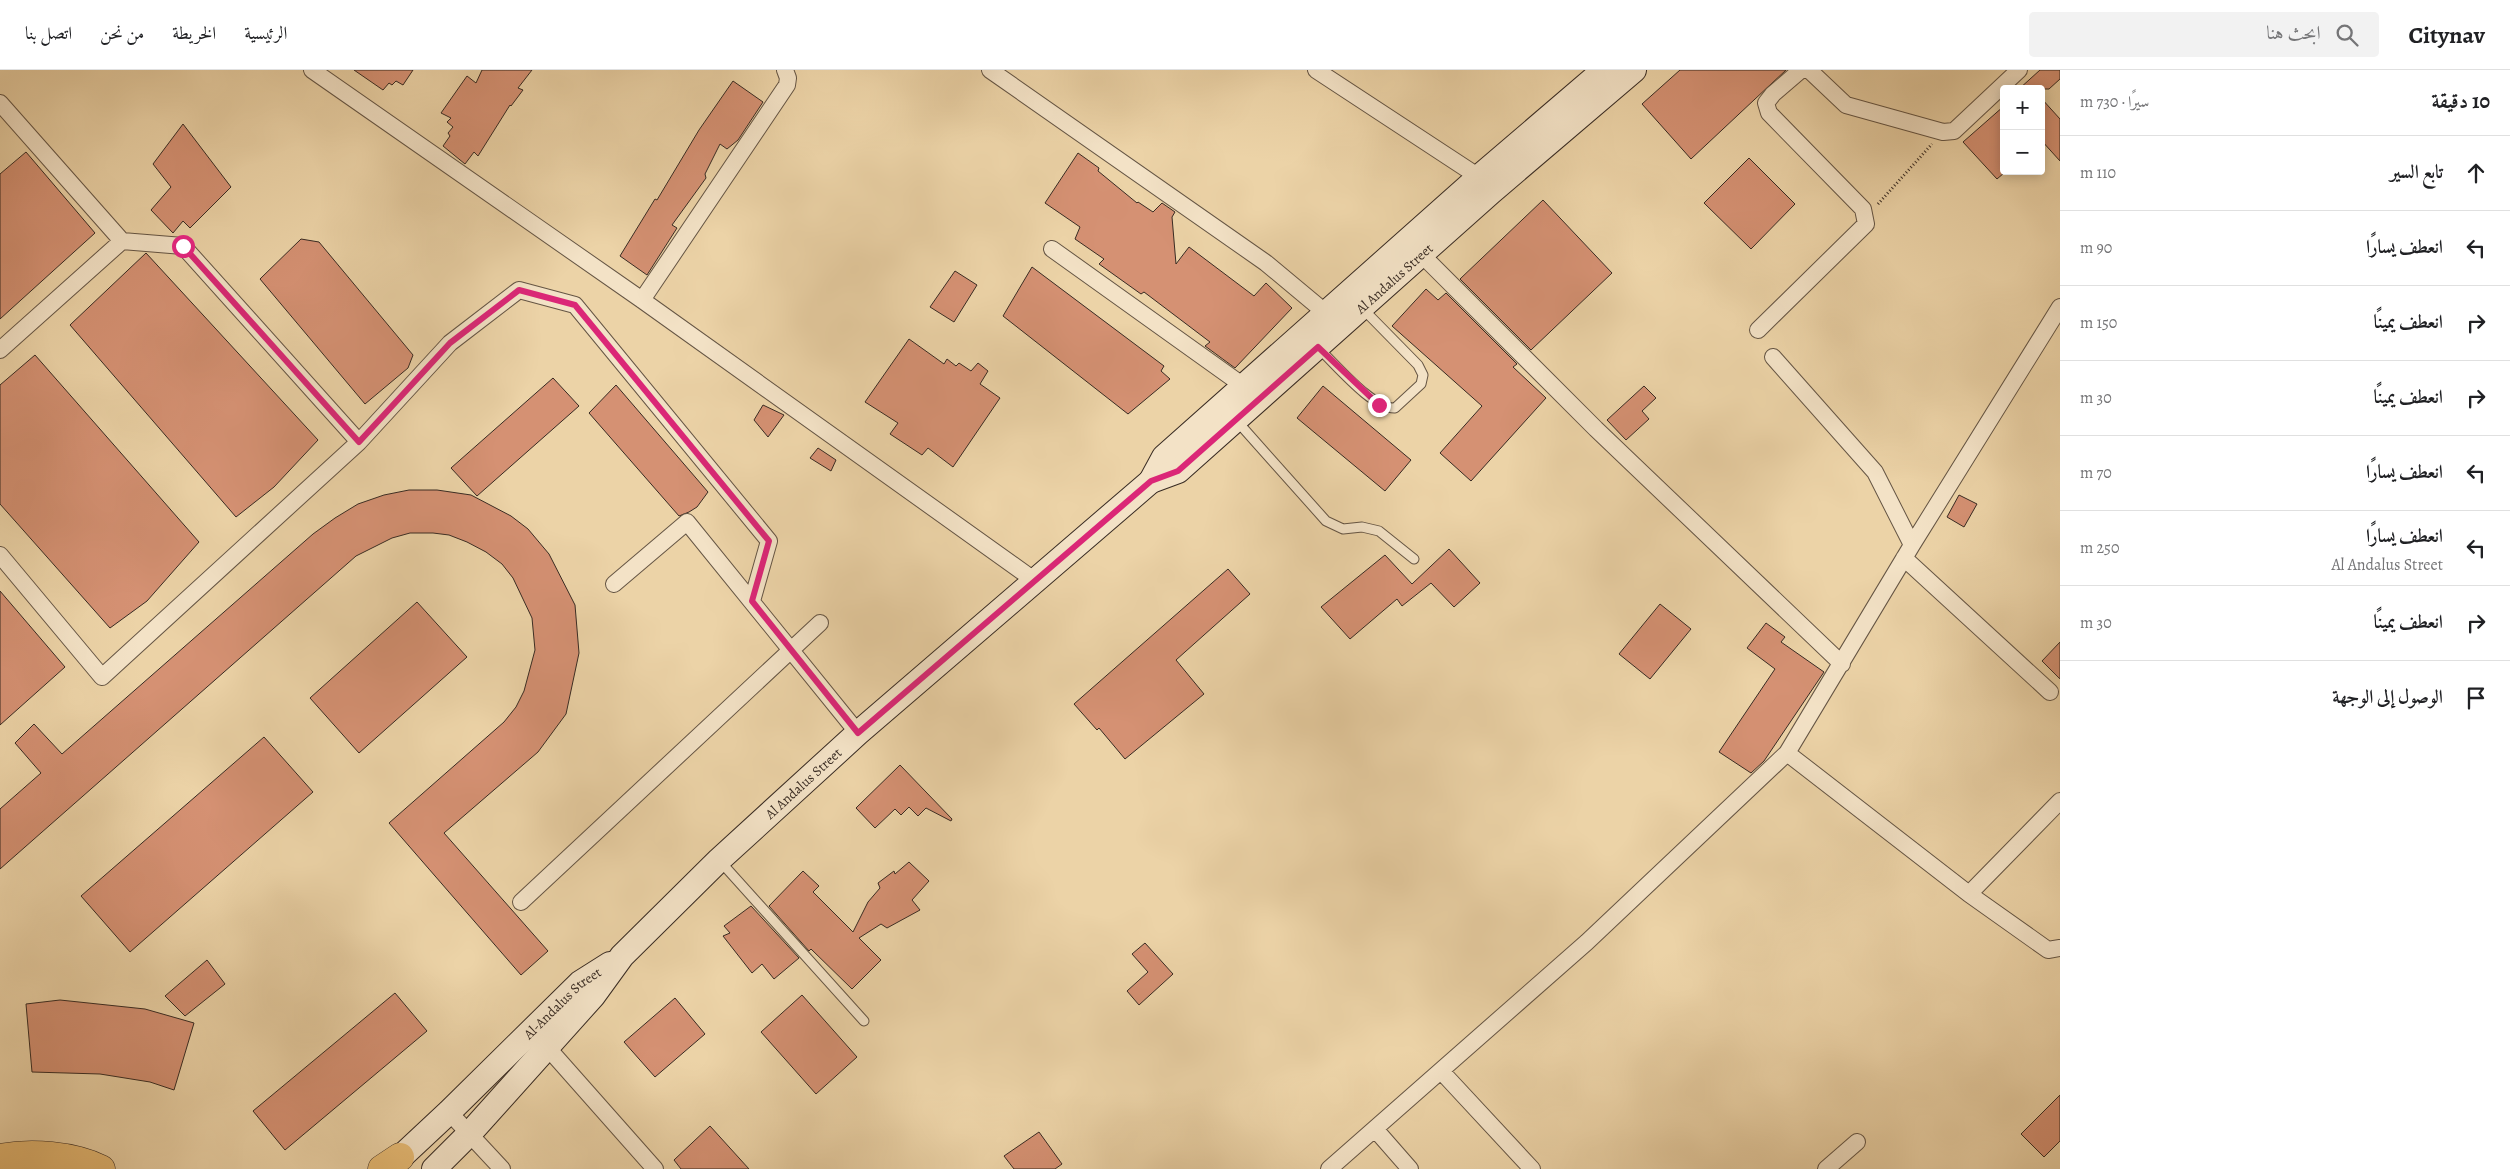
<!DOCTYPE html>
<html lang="ar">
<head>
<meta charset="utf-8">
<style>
  :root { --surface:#fff; --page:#f2f2f2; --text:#202124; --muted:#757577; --line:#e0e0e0 }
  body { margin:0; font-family:Alegreya,Amiri,serif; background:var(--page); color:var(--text); direction:rtl }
  .controls { position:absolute; right:15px; top:15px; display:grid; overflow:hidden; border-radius:5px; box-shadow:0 2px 12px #0003 }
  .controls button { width:45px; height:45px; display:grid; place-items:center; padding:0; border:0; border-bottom:1px solid var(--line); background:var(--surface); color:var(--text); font:25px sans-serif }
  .stop { position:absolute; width:15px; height:15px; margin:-11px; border:4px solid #db2777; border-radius:50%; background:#fff }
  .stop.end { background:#db2777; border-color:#fff; box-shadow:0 1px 5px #0008 }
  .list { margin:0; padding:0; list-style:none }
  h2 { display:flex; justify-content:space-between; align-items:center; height:65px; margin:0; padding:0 20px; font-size:21px }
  h2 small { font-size:16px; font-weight:400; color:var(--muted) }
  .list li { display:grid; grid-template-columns:32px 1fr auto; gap:15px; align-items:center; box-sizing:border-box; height:75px; padding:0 20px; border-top:1px solid var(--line) }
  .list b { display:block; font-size:19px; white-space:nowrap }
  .list p { margin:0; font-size:16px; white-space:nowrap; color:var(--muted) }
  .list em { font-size:16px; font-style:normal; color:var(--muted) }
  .icon { flex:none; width:28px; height:28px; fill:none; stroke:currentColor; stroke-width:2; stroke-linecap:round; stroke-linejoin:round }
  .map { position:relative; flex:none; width:2060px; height:1099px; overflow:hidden; direction:ltr }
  header { display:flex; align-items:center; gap:30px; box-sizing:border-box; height:70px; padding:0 25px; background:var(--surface); border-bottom:1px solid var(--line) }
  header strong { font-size:24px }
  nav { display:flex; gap:28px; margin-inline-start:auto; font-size:18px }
  .search { width:350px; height:45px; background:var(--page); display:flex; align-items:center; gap:12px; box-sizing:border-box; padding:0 18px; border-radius:5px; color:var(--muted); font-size:19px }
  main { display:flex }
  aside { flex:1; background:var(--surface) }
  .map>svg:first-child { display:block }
  .building { fill:#d59173; stroke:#382b23 }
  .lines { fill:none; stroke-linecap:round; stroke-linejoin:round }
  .service-casing { stroke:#655544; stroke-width:11 }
  .minor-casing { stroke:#655544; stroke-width:18 }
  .secondary-casing { stroke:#382b23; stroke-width:26 }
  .trunk-casing { stroke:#382b23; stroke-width:29 }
  .path { stroke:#382b23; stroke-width:3; stroke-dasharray:1 2.5; stroke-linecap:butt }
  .service { stroke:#f3e2c6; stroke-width:9 }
  .minor { stroke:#f3e2c6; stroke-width:16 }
  .secondary { stroke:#f3e2c6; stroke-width:24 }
  .trunk { stroke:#e6ba74; stroke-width:28 }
  .route { stroke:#db2777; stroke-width:6 }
  .labels { text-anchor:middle; stroke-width:4; stroke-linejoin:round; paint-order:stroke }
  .street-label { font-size:14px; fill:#382b23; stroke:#f3e2c6 }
</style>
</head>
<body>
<header>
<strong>Citynav</strong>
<div class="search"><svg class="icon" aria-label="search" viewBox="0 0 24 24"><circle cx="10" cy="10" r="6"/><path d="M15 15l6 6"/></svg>ابحث هنا</div>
<nav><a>الرئيسية</a><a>الخريطة</a><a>من نحن</a><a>اتصل بنا</a></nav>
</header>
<main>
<aside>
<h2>10 دقيقة<small>سيرًا · 730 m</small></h2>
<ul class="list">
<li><svg class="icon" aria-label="ahead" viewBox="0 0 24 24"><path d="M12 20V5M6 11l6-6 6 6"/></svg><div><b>تابع السير</b></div><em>110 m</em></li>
<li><svg class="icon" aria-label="left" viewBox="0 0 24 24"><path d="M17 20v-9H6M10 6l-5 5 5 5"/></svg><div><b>انعطف يسارًا</b></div><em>90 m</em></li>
<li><svg class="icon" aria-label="right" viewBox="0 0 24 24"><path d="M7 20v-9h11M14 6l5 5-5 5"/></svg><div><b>انعطف يمينًا</b></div><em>150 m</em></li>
<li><svg class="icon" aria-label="right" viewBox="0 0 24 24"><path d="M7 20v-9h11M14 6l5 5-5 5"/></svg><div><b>انعطف يمينًا</b></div><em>30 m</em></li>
<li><svg class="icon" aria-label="left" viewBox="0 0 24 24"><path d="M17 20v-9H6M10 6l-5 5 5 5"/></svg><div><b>انعطف يسارًا</b></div><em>70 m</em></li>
<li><svg class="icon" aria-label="left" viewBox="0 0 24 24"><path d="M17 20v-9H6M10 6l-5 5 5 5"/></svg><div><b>انعطف يسارًا</b><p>Al Andalus Street</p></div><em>250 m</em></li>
<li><svg class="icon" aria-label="right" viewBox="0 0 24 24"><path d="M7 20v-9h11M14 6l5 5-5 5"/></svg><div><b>انعطف يمينًا</b></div><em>30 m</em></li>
<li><svg class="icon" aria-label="arrive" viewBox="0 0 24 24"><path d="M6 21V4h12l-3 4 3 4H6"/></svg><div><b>الوصول إلى الوجهة</b></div></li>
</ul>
</aside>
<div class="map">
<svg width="2060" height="1099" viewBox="0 0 2060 1099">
  <rect width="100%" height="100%" fill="#ecd3a7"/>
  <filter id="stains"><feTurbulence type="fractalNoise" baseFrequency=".004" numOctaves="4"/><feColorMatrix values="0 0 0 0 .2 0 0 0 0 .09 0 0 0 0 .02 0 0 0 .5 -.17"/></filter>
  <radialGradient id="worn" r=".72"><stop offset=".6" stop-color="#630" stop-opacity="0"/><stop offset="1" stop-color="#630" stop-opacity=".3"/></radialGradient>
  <path class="building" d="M354,0H413L403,15L396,11L392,15L389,13L383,20Z
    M482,0H532L518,18L523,20L511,36L510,35L478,86L474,82L465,94L443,76L450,66L448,63L453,57L447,52L451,48L441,43L467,6L476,13Z
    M1680,0H1786L1691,89L1642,34Z
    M2040,0H2060V9L2049,19H2019Z
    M733,11L763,32L738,70L727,79L720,74L705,104L706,108L672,155L677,158L647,205L620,186L655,129L657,130L699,60Z
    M2041,28L2060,49V91L2041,70Z
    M2004,36V103L1997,109L1963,72Z
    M183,54L231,117L190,158L183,151L173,163L151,140L171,117L153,94Z
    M26,82L95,163L0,249V104Z
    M1078,83L1099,98L1098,101L1137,133L1138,132L1153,142L1162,133L1175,142L1172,147L1176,194L1189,177L1254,226L1266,213L1292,238L1235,298L1205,276L1210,272L1144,222L1141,224L1099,194L1104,189L1075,169L1080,157L1045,133Z
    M1749,88L1795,134L1751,179L1704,133Z
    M1543,130L1612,203L1531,280L1460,209Z
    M301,169L319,172L413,285L408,298L365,334L260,209Z
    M146,183L318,370L274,417L236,447L70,255Z
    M1032,197L1164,296L1161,301L1170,309L1128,344L1003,246Z
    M955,201L977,215L954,252L930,237Z
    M1426,219L1438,230L1446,223L1517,294L1513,297L1546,328L1471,411L1440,383L1482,336L1392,256Z
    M909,269L944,294L947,289L956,296L959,293L971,301L978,293L988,301L980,314L1000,328L953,397L928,378L922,385L890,364L898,353L865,332Z
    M35,285L199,472L147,531L110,558L0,434V315Z
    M553,308L579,336L477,426L451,398Z
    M616,315L708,422L697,437L689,442L679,446L589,343Z
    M1323,316L1411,390L1385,421L1297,348Z
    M1644,316L1656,328L1642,341L1649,349L1626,370L1607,350Z
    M763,335L784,345L768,367L754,350Z
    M818,378L836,390L831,401L810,388Z
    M409,420H437L471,425L511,446L528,459L549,484L575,535L579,583L566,644L538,682L444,763L548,881L521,905L389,753L504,652L516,637L524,621L535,580L532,548L513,508L502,494L486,482L467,472L449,465L433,463H410L392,468L356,486L0,799V739L41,703L15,673L34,654L62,684L313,464L335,448L358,434L384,425Z
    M1959,425L1977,434L1964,457L1947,447Z
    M1449,479L1480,513L1454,537L1431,513L1402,536L1397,529L1350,569L1321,537L1385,485L1412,514Z
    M1228,499L1250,524L1176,590L1204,624L1125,689L1099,658L1097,660L1074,634Z
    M0,521L65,597L0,655Z
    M417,532L467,587L359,683L310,628Z
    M1660,534L1691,559L1650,609L1619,584Z
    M1766,553L1785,567L1781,572L1824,602L1764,691L1751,703L1719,682L1775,599L1747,578Z
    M2060,572V609L2042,591Z
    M264,667L313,722L130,882L81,826Z
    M900,695L952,749L951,751L926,738L918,746L909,737L901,745L895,739L875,758L856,738Z
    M909,792L929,811L912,830L920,840L887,858L881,854L859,868L881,890L852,919L811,879L809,881L769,836L803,801L819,816L813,822L853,862L868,832L880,818L878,813L894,801L895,804Z
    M751,836L799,888L774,909L762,894L752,903L723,866L730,863L724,856Z
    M1145,873L1173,904L1139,935L1127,921L1148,902L1132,884Z
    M207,890L225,914L185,946L165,926Z
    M395,923L427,961L285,1080L253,1041Z
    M802,925L857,987L816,1024L761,962Z
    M675,928L705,964L655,1007L624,972Z
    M60,930L145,939L194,953L174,1020L150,1012L100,1004L32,1002L26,934Z
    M2060,1025V1071L2044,1087L2021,1064Z
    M710,1056L749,1099H681L674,1090Z
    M1039,1062L1062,1094L1055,1099H1014L1004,1086Z"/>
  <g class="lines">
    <defs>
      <path id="service" d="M1318,278C1335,293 1372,339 1395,338L1421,314L1423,305L1418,295L1362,238
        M1236,350L1326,451L1343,459L1362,457L1379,461L1414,489
        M719,790L864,951"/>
      <path id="minor" d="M312,0L642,230L1034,510
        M990,0L1266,193L1326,243
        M1316,0L1479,107
        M1809,0L1846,35L1943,62L1954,61L2019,0
        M0,33L122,171L183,176L359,372
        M1052,179L1245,317
        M1421,184L1596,359L1842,594
        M642,230L787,15L788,8L785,0
        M1758,260L1866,154L1863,139L1769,43L1766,33L1773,24L1801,0
        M0,280L122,171
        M1773,287L1875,402L1912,475
        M0,485L102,607L359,372L450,273L519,220L575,235L769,471L752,531
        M1904,488L2050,622
        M614,514L687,452L858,663
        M1787,683L1969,824L2048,880L2060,878
        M1969,824L2060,731
        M521,832L820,553
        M547,977L655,1099
        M1441,1001L1532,1099
        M449,1042L502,1099
        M1375,1059L1410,1099
        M1329,1099L1587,872L1787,683L1912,475L2060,237
        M1826,1099L1857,1072"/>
      <g id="secondary">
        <path d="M1151,411L1164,387L1479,107L1604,0"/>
        <path id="s1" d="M388,1099L449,1042L580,913L610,894"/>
        <path id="s2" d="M434,1099L470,1063L593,926L622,886L719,790L858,663L1151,411L1178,401L1491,122L1634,0"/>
      </g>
      <path id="trunk" d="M0,1088C31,1082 72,1085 101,1099
        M382,1099L400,1087"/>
    </defs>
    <use href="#service" class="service-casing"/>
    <use href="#minor" class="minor-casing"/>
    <use href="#secondary" class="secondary-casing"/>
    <use href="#trunk" class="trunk-casing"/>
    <path class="path" d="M1878,134L1932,74"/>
    <use href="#service" class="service"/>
    <use href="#minor" class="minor"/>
    <use href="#secondary" class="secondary"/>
    <use href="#trunk" class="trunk"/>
  </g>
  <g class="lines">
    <path class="route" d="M183,176L359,372L450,273L519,220L575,235L769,471L752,531L858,663L1151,411L1178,401L1318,277L1379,335"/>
  </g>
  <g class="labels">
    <g class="street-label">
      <text dy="5" stroke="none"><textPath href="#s2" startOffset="1314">Al Andalus Street</textPath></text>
      <text dy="5" stroke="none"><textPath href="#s2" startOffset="535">Al Andalus Street</textPath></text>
      <text dy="5" stroke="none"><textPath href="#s1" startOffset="241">Al-Andalus Street</textPath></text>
    </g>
  </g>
  <rect width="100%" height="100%" filter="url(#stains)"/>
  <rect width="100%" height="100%" fill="url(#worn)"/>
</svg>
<div class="controls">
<button>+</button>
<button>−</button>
</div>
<div class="stop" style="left:183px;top:176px"></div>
<div class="stop end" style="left:1379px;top:335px"></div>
</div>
</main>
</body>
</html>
